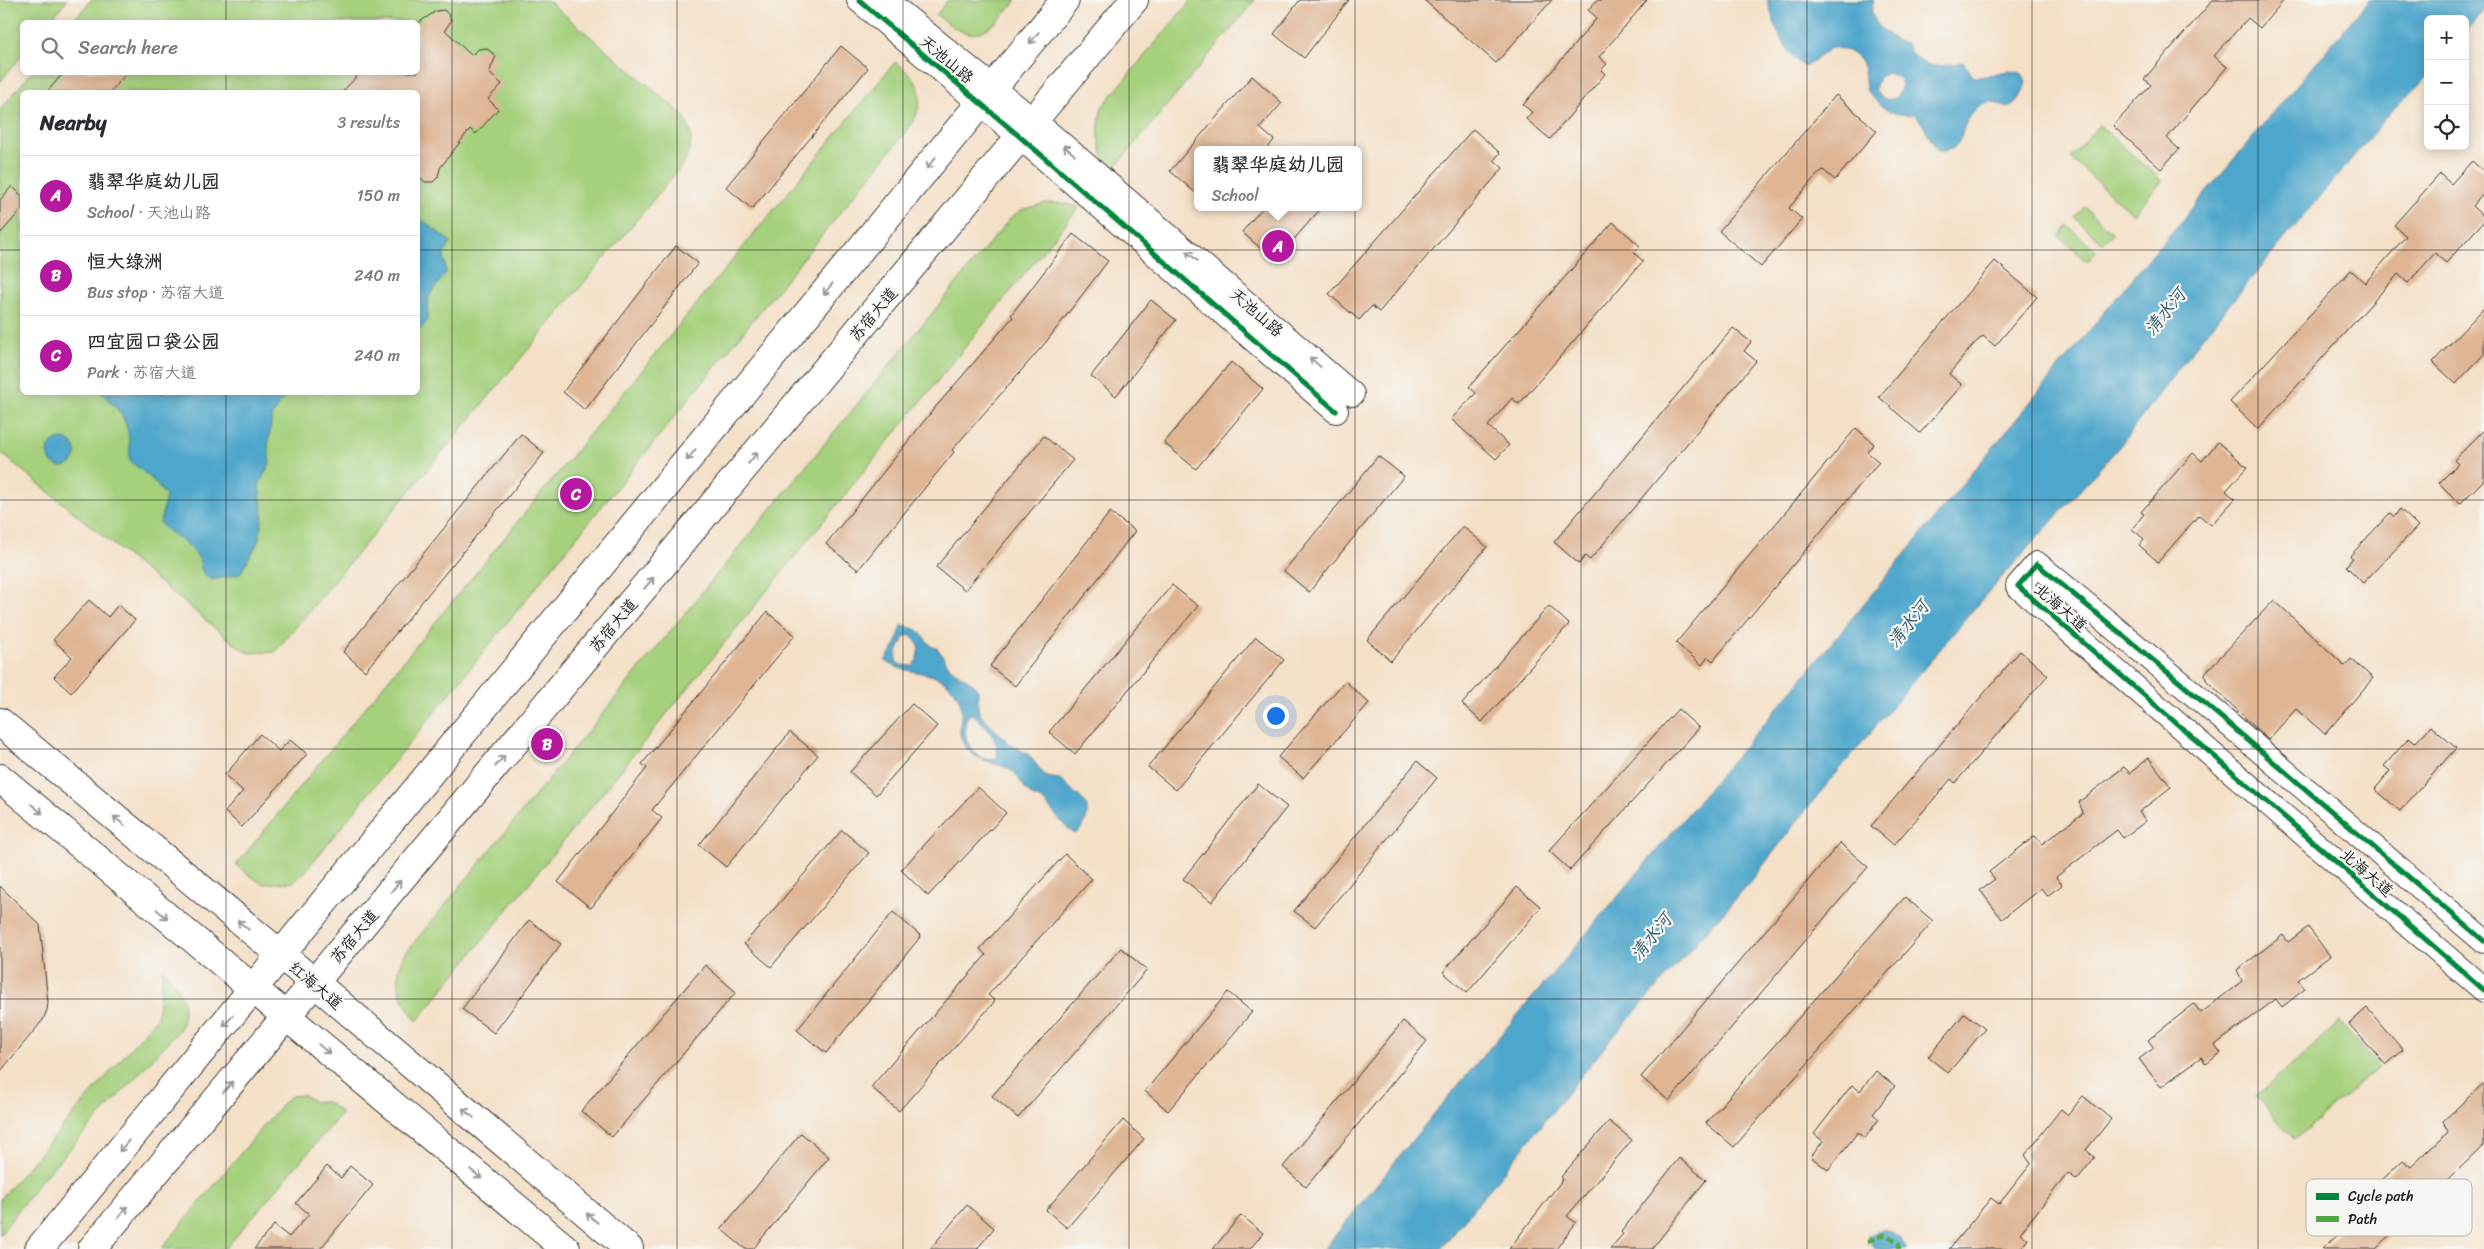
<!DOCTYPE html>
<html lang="en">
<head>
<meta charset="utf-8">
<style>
  :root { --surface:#fff; --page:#f2f2f3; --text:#2b2b33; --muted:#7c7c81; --line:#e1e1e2; --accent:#b5179e }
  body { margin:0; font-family:Sriracha,"LXGW WenKai TC",sans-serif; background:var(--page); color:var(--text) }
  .controls { position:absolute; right:15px; top:15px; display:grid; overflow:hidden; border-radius:8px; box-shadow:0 2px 12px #0003 }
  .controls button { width:45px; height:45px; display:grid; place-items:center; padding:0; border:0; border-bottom:1px solid var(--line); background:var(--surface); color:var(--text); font:25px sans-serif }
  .you { position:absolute; left:1275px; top:715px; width:18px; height:18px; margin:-12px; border:4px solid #fff; border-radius:50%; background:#1a73e8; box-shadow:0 0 0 8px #1a73e833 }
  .badge { display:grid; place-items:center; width:32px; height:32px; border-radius:50%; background:var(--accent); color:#fff; font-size:16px; font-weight:700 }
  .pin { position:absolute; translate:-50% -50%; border:2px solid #fff; box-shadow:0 1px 5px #0006 }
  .popup { position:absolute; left:1194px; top:146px; width:168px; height:65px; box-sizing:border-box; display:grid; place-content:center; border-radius:8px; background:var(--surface); filter:drop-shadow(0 1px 4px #0005); font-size:16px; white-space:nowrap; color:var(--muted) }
  .popup b { font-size:19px; color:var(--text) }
  .popup::after { content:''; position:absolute; left:50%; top:100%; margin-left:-10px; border:10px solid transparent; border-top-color:var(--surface) }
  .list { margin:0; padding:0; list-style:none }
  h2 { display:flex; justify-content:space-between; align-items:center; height:65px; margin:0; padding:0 20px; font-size:21px }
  h2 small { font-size:16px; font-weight:400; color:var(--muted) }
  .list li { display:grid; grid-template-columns:32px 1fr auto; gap:15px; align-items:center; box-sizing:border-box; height:80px; padding:0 20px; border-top:1px solid var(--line) }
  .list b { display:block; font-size:19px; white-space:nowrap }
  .list p { margin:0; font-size:16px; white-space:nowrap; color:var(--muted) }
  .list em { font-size:16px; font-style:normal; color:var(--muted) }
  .icon { flex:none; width:28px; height:28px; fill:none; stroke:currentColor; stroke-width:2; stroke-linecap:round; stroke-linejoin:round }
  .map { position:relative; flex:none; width:2484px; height:1249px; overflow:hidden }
  .search { position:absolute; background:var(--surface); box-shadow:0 2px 12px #0003; left:20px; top:20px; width:400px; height:55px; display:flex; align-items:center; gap:12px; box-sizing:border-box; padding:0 18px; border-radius:8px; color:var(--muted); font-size:19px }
  .panel { position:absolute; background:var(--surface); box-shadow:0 2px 12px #0003; left:20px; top:90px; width:400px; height:305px; border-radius:8px }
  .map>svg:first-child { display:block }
  .green { fill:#a5d07c; stroke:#60764c; fill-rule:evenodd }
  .water { fill:#4da6cb; stroke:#346174; fill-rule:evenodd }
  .building { fill:#dfb594 }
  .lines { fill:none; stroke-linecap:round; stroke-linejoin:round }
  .tertiary-casing { stroke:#3c3936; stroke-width:26 }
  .secondary-casing { stroke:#3c3936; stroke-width:30 }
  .primary-casing { stroke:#3c3936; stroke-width:30 }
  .tertiary { stroke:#fff; stroke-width:24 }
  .secondary { stroke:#fff; stroke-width:28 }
  .primary { stroke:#fff; stroke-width:28 }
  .quiet { stroke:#52a943; stroke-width:4; stroke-dasharray:8 4; stroke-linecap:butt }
  .cycleway-casing { stroke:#f6f6f2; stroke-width:8 }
  .cycleway { stroke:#00873e; stroke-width:5 }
  .oneway { stroke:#999 }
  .grid { fill:none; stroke:#1c1c1c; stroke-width:1; stroke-opacity:0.55 }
  .labels { text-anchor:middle; stroke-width:4.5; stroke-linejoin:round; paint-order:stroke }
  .street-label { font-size:16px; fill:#1c1c1c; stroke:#f6f6f2 }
  .water-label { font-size:18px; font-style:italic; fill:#325a6b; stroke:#f6f6f2 }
  .key { fill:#f6f6f2; stroke:#b5b5b2; stroke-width:1 }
  .key-label { font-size:14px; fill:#1c1c1c }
</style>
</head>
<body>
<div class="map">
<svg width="2484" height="1249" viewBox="0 0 2484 1249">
  <rect width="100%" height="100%" fill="#f6f6f2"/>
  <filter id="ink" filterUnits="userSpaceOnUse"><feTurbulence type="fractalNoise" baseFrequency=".02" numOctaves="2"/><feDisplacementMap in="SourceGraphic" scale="10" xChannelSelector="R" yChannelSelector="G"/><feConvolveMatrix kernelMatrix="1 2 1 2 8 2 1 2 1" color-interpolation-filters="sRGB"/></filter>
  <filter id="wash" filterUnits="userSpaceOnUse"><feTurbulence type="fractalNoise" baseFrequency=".0096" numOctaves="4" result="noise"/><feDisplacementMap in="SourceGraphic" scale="20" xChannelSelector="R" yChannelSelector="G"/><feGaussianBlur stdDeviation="1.12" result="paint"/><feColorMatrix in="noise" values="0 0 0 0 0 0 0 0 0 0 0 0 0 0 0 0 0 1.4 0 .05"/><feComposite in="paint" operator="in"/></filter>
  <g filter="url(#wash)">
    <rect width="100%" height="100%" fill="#f4e0c7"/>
    <path class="green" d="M0,0H67L49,22H22V55L0,82Z
      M91,0H547L682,114C694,134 693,141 685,162L275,652L249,653L236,645L0,452V110L31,73L418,72V22H72ZM22,92H418V392H22Z
      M948,0H1017C1004,15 986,39 963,32C954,29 944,20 936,15Z
      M1191,0H1255L1112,171C1097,153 1096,130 1102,107Z
      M895,62C921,81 926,93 913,123L304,873L293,882L262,884L236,865Z
      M2099,125L2162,181L2133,214L2070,158Z
      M1046,203H1061L1079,207L417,1021C400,999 393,983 403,956L1012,216L1024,209Z
      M2084,207L2113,233L2103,243L2075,218Z
      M2068,226L2096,251L2087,262L2059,236Z
      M163,969C180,987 190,1004 180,1029L41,1180L0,1235V1199L157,1018Z
      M2340,1022L2379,1066L2295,1140L2256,1096Z
      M304,1095L315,1102H327L342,1113L225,1249H161L282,1104L291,1096Z"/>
    <path class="water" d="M1767,0H1874L1871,13L1879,27L1895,40L1908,45C1909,52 1912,54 1917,58C1931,71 1946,65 1963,62L1974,77C1992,78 2003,67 2021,73L2026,82C2023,94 2018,101 2008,108L1990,101C1980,106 1974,110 1968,119C1958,136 1964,151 1938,151C1929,138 1925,124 1914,114C1888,117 1882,107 1866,90C1864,61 1863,53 1832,47L1805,67C1781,50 1776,27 1767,0ZM1888,73L1899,78L1902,86L1897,97C1888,102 1879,99 1875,89L1879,77Z
      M2369,0H2484V10L2465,32V19H2428V77L2391,112L2204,335L2119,447L1983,598L1809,806L1752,880L1612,1038L1441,1249H1324L1433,1115L1800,681L2137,273Z
      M418,217L451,242L444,254L446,273L429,296L427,321L420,330H418Z
      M101,393H287L272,416L268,446L270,463L259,485L263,516L258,542L240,574L211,580C195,567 204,565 196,554C187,540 170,536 160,523L166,496L151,478L130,461C129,425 128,417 101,393Z
      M48 453a14 14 0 1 1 28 0a14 14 0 1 1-28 0Z
      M902,625L918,630L931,646L938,649L951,669L974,684L978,691V708L981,716L1010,744L1029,755L1046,777L1060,779L1086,803C1089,816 1086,827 1075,834C1062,825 1055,813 1044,802C1040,798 1034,798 1031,795C1023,788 1020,777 1012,771C997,761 972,762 963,743C953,722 972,710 951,687C933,668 905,676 885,661L896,644ZM911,635L919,645L917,660L912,666L901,665L896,662L897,652L905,636ZM973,714C984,724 1003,743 996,759C972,765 959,733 968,715Z
      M1885,1229L1899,1237L1907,1249H1875L1867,1236Z"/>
    <g id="blocks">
      <path class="building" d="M1300,0H1349L1304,58L1274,34Z
        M1424,0H1552L1496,63Z
        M1597,0H1647L1599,57L1607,64L1601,70L1605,74L1550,139L1526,119L1532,112L1523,105L1597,18L1588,10Z
        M2213,0H2284L2260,28L2248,18L2214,56L2227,67L2167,138L2179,149L2161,169L2113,126L2151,85L2144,79Z
        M444,10L449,15L451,21L445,30L471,55L479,49L486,48L496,56L489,73L502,84L488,99L498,109L476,134L470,129L440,168L438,177L433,182H425L418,175V92H342L361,72H418V23L436,11Z
        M841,46L868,68L752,209L726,187Z
        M64,72H128L110,92H47Z
        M1252,76L1282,103L1260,128L1274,140L1266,150H1198V195L1170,171Z
        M1836,95L1877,131L1835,180L1823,170L1813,179L1789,208L1802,219L1761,267L1719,231Z
        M1473,129L1500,153L1494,160L1503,168L1379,312L1372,306L1359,320L1329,294Z
        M2472,161L2484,172V192L2472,206L2484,217V221L2446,263L2435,253L2408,283L2398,274L2258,429L2230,402L2351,270L2365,283L2406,236L2394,225L2440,174L2451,184Z
        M12,186L22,196V209L0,234V200Z
        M1263,207H1322L1275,261L1242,232Z
        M1613,222L1640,246L1634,253L1643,261L1519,404L1512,398L1488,426L1509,445L1496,459L1451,419L1476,393L1469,387Z
        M1073,234L1108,261L1046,342L952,450L954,452L858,570L826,544L933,410L1013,317L1011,315Z
        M676,246L698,263L585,410L563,392Z
        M1995,261L2037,297L1995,346L1983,336L1973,345L1949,374L1962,385L1920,433L1879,397Z
        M1151,300L1176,320L1116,396L1091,376Z
        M2484,308V354L2456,384L2433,362Z
        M1733,328L1751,342L1744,351L1756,361L1590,560L1585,556L1579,564L1554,542Z
        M1231,362L1263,389L1196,469L1164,443Z
        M1856,428L1874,444L1867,452L1879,462L1713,661L1708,657L1702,665L1676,643Z
        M2484,430V480L2460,504L2439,483L2458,464L2454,460Z
        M521,434L544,453L365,671L343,652Z
        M1044,436L1073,460L965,590L936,567Z
        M2218,442L2247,467L2226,491L2235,499L2211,525L2199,515L2158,562L2139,545L2144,539L2132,529L2144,514L2141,512L2193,453L2202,461Z
        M1378,456L1404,476L1309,592L1284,571Z
        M2400,509L2418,526L2363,583L2346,566L2353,558L2350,556L2390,513L2394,517Z
        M1110,512L1135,531L1015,686L990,666Z
        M1463,526L1487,547L1391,661L1367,640Z
        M1172,585L1198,606L1075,754L1049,732Z
        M89,600L108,617L118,605L135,620L71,693L54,677L72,657L53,640Z
        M2274,600L2345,666L2351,659L2373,678L2325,734L2296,709L2268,740L2206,680L2205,673Z
        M1549,606L1569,624L1482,722L1462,704Z
        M767,612L795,635L652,810L662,818L591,908L558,882L647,768L642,764Z
        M1256,637L1284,660L1176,790L1148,767Z
        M2020,651L2048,675L1955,783L1951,779L1894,845L1871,826Z
        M1345,681L1369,703L1303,778L1278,757Z
        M912,704L937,726L876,795L850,772Z
        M1678,709L1699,728L1570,870L1549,851Z
        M2431,726L2456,748L2400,811L2375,789L2390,771L2384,766L2409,738L2415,743Z
        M790,732L818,755L726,867L699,845Z
        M260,734L279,751L290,740L307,754L242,827L225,812L243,791L225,775Z
        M2149,758L2171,787L2139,812L2146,821L2123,838L2117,830L2056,877L2062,885L2047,896L2041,888L2002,919L1980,890L1995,879L1989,872L2035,836L2042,844L2083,813L2079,802L2124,767L2130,773Z
        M1417,761L1437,778L1315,927L1294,911Z
        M1258,784L1287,807L1212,902L1183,879Z
        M978,787L1006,813L928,896L901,870Z
        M842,830L869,853L771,967L744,944Z
        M1840,843L1868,867L1669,1101L1641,1077Z
        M1065,854L1092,879L988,995L995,1001L899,1111L871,1087L986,955L980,949Z
        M0,886L40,925L48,1002L47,1010L43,1020L0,1072Z
        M1517,887L1541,907L1467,993L1443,972Z
        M1905,897L1933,921L1734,1147L1706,1123Z
        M893,912L921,936L826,1053L797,1030Z
        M529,920L561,944L494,1033L462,1009Z
        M2308,927L2330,956L2298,980L2305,989L2282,1007L2276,999L2215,1045L2221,1053L2206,1064L2201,1057L2161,1087L2139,1059L2154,1048L2148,1040L2194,1004L2201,1013L2242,981L2237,970L2283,935L2288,942Z
        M1121,948L1147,970L1018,1118L992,1096Z
        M705,965L736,992L612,1137L581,1111Z
        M1228,992L1252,1012L1168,1111L1145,1091Z
        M2367,1008L2403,1050L2386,1065L2349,1024Z
        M1965,1013L1985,1029L1948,1073L1928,1057Z
        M1403,1021L1427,1041L1306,1187L1283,1167Z
        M1876,1071L1895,1086L1873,1114L1879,1119L1865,1138L1858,1132L1828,1170L1811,1157L1823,1141L1814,1134L1852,1085L1860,1091Z
        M2484,1083V1145L2428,1199L2435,1205L2421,1218L2415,1211L2376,1249H2323L2367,1207L2361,1200L2403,1160L2411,1167L2448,1132L2443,1121Z
        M2083,1096L2111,1119L2086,1150L2095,1157L2077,1180L2068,1173L2020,1233L2028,1239L2020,1249H1949L1991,1198L1999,1204L2031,1164L2025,1155L2061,1109L2068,1115Z
        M1123,1120L1144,1139L1067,1228L1046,1210Z
        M1609,1121L1632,1140L1567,1216L1576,1223L1556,1249H1509L1563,1179L1561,1177Z
        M801,1133L829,1157L753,1249H745L721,1229Z
        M1679,1158L1706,1180L1652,1249H1610L1623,1234L1621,1232Z
        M327,1166L341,1178L350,1166L373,1185L320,1249H254L274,1225L289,1237L309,1214L296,1203Z
        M967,1205L994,1228L977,1249H930Z
        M1241,1215L1263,1233L1250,1249H1213Z"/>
    </g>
  </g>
  <g filter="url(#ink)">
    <use href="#blocks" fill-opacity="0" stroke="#3c3936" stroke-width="1"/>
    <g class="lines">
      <defs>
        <path id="tertiary" d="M859,0L1039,153L1336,411
          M885,0L1052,136L1352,394
          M2484,941L2183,685L2037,564L2018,586L2484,990"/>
        <path id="secondary" d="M0,722L315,983L629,1249
          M0,778L566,1249"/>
        <path id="primary" d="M39,1249L1065,0
          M92,1249L1134,0"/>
      </defs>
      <use href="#tertiary" class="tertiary-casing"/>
      <use href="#secondary" class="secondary-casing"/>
      <use href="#primary" class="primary-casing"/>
      <use href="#tertiary" class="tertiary"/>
      <use href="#secondary" class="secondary"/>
      <use href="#primary" class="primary"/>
      <path class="quiet" d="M1867,1242L1885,1234L1899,1243V1249"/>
      <defs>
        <path id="cycleway" d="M859,0L1039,153L1336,411
          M2484,941L2183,685L2037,564L2018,586L2484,990"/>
      </defs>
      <use href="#cycleway" class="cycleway-casing"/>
      <use href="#cycleway" class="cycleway"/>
    </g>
    <defs><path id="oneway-shaft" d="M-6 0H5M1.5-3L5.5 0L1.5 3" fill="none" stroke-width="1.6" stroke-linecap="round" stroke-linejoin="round" transform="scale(1.25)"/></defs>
    <g class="oneway">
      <use href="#oneway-shaft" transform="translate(1034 38) rotate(129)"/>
      <use href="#oneway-shaft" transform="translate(1069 150) rotate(-139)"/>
      <use href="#oneway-shaft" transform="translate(931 163) rotate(129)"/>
      <use href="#oneway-shaft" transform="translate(1192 256) rotate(-139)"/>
      <use href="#oneway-shaft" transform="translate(828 289) rotate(129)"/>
      <use href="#oneway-shaft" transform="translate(1315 362) rotate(-139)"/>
      <use href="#oneway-shaft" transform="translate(691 455) rotate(129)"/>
      <use href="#oneway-shaft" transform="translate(753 458) rotate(-50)"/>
      <use href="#oneway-shaft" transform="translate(649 583) rotate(-50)"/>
      <use href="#oneway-shaft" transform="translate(500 761) rotate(-50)"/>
      <use href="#oneway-shaft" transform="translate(37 809) rotate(40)"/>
      <use href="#oneway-shaft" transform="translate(119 821) rotate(-140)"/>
      <use href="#oneway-shaft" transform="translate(396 886) rotate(-50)"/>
      <use href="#oneway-shaft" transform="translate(162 914) rotate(40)"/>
      <use href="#oneway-shaft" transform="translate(243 925) rotate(-140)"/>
      <use href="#oneway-shaft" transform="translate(228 1021) rotate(130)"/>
      <use href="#oneway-shaft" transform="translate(324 1049) rotate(39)"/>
      <use href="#oneway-shaft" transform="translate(228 1087) rotate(-50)"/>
      <use href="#oneway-shaft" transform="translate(468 1113) rotate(-140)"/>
      <use href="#oneway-shaft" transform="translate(124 1146) rotate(130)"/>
      <use href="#oneway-shaft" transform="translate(476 1174) rotate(40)"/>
      <use href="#oneway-shaft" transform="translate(123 1212) rotate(-50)"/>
      <use href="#oneway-shaft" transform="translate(592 1218) rotate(-140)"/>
    </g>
  </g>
  <path class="grid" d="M226,0V22M452,0V1249M677,0V1249M903,0V1249M1129,0V1249M1355,0V1249M1581,0V1249M1807,0V1249M2032,0V1249M2258,0V1249M226,72V92M0,250H22M418,250H2484M226,392V1249M0,500H2484M0,749H2484M0,999H2484"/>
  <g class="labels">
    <g class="street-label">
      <text transform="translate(947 59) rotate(40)" y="6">天池山路</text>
      <text transform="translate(1257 312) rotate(41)" y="6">天池山路</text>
      <text transform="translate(873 314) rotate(-50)" y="6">苏宿大道</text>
      <text transform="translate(2061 607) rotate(41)" y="6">北海大道</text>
      <text transform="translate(613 625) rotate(-50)" y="6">苏宿大道</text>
      <text transform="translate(2367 872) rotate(41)" y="6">北海大道</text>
      <text transform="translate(354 936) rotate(-50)" y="6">苏宿大道</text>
      <text transform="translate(316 985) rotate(40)" y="6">红海大道</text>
    </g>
    <g class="water-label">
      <text transform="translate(2165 312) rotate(-51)" y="6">清水河</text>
      <text transform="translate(1908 624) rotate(-51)" y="6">清水河</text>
      <text transform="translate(1651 937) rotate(-51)" y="6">清水河</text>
    </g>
  </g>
  <rect x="2306" y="1179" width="166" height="57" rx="8" class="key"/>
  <rect x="2316" y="1193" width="23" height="7" fill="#00873e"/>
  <rect x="2316" y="1216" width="23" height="6" fill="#52a943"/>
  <g class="key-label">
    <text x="2348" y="1201">Cycle path</text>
    <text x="2348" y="1224">Path</text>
  </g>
</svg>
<div class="controls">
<button>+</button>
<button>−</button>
<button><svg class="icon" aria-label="locate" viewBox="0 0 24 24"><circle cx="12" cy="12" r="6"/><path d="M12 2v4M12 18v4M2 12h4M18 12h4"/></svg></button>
</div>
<div class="you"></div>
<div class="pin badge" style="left:1278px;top:246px">A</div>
<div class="popup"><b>翡翠华庭幼儿园</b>School</div>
<div class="pin badge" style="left:547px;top:744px">B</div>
<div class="pin badge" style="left:576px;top:494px">C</div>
<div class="search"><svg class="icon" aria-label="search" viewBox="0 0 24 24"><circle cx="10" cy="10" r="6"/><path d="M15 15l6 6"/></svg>Search here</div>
<section class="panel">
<h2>Nearby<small>3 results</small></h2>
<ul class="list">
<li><span class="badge">A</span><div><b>翡翠华庭幼儿园</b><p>School · 天池山路</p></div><em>150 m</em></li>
<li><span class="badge">B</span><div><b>恒大绿洲</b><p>Bus stop · 苏宿大道</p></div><em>240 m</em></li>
<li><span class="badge">C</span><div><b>四宜园口袋公园</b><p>Park · 苏宿大道</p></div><em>240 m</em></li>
</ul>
</section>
</div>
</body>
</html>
